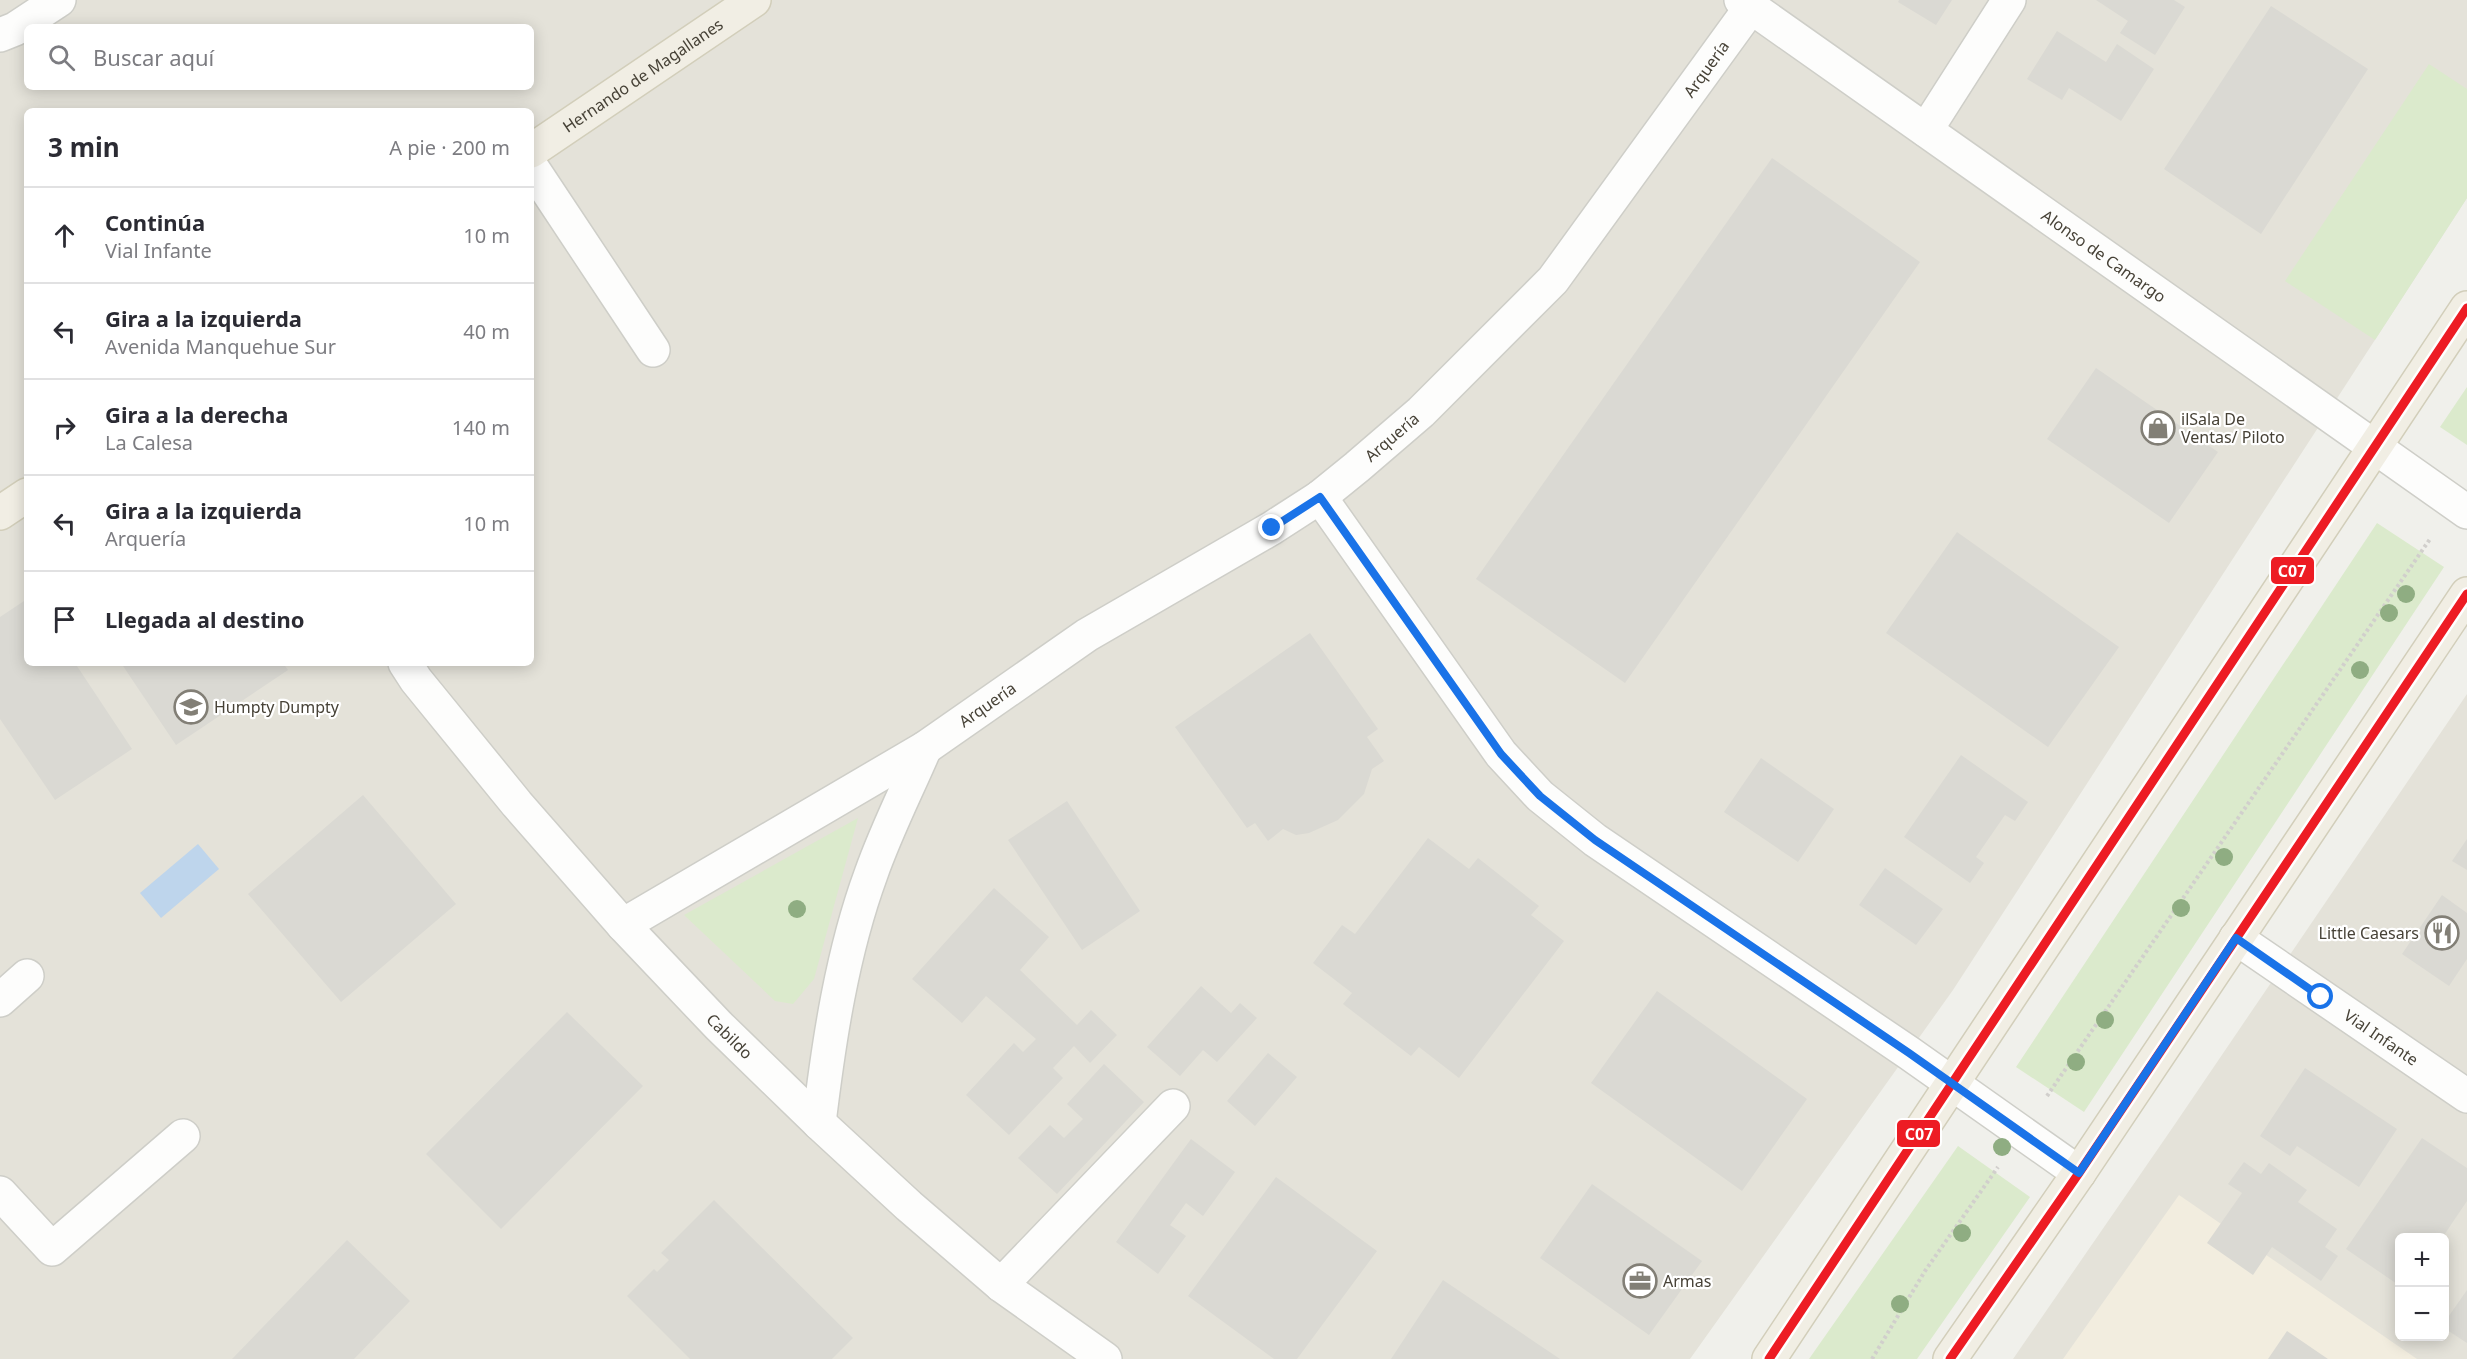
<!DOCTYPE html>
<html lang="es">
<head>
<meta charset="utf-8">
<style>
  :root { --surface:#fff; --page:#f7f7f7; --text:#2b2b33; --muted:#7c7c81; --line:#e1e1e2 }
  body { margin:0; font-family:"Noto Sans",sans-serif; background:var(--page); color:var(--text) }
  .controls { position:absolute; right:18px; bottom:18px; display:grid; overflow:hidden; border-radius:9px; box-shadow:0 3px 15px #0003 }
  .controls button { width:54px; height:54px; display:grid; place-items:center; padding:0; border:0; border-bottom:2px solid var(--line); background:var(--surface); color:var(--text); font:30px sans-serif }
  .stop { position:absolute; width:18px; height:18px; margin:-14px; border:4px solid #1a73e8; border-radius:50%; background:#fff }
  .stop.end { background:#1a73e8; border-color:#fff; box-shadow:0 2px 6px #0008 }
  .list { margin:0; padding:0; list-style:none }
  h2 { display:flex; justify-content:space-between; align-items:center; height:78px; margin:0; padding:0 24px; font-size:26px }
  h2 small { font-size:20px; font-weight:400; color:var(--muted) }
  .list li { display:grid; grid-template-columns:39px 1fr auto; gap:18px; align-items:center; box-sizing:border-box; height:96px; padding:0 24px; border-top:2px solid var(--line) }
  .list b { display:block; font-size:22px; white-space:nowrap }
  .list p { margin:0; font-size:20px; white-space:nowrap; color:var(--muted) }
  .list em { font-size:20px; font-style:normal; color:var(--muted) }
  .icon { flex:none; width:33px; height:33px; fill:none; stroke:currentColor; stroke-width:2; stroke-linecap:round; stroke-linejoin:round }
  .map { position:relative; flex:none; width:2467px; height:1359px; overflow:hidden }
  .search { position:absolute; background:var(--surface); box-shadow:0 3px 15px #0003; left:24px; top:24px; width:510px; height:66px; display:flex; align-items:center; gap:15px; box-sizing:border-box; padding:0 21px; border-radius:9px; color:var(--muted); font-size:22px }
  .panel { position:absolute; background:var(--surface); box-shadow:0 3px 15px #0003; left:24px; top:108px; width:510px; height:558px; border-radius:9px }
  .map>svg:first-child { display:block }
  .residential { fill:#e4e2d9; fill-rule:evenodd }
  .commercial { fill:#f2eddf }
  .green { fill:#dbeacc }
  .water { fill:#bed5ec }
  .building { fill:#dad9d3 }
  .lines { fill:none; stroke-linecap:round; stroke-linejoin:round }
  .minor-casing { stroke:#cecec8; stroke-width:36 }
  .major-casing { stroke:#d2ceba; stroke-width:36 }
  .path { stroke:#d1cfcc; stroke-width:4; stroke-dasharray:3 3; stroke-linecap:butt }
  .minor { stroke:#fdfdfc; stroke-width:33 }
  .major { stroke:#f1eee4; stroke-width:33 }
  .bus-1-casing { stroke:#fff; stroke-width:14 }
  .bus-1 { stroke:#ed1c24; stroke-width:9 }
  .tree { fill:#8fad82 }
  .route { stroke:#1a73e8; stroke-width:8 }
  .labels { text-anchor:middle; stroke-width:4.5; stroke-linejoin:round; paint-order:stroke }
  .street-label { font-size:16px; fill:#474237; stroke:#fff }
  .poi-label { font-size:16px; fill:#474237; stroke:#fff; text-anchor:start }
  .line-badge { stroke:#fff; stroke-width:2 }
  .badge-label { font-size:16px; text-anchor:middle; font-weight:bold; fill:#fff }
</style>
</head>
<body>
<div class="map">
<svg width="2467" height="1359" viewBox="0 0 2467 1359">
  <rect width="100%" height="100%" fill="#f0f0eb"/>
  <path class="residential" d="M0,0H2467V198L1953,990L1690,1359H0ZM27,27H531V87H27ZM27,111H531V663H27Z
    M2467,694V1359H2013L2173,1127ZM2400,1238H2444V1336H2400Z"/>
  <path class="commercial" d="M2179,1195L2417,1359H2063Z"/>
  <path class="green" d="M2429,64L2467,89V198L2375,340L2285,281Z
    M2467,387V445L2440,427Z
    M2377,523L2444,567L2084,1112L2016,1067Z
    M858,818L814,979L793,1004L775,1001L684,915Z
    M1958,1146L2030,1197L1917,1359H1809Z"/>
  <path class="water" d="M198,844L219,869L161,918L140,893Z"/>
  <path class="building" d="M1899,0H1952L1936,25L1898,2Z
    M2096,0H2174L2185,7L2155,55L2120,33L2128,21Z
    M2271,6L2368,69L2261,234L2164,169Z
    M2057,31L2106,62L2117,44L2154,69L2121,121L2069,88L2062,100L2027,79Z
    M1772,158L1920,262L1625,683L1476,579Z
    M2096,368L2218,452L2169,523L2047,439Z
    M1957,532L2119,647L2048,747L1886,633Z
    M27,599V663H75L132,749L55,800L0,719V617Z
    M1310,633L1378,729L1367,737L1384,761L1372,769L1364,794L1338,820L1309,833L1296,835L1283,829L1268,841L1255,823L1247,828L1175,727Z
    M121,663H283L288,670L176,745Z
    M1961,755L2028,802L2015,821L2005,815L1976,857L1984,863L1970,883L1904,837Z
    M1761,758L1834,809L1798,862L1724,812Z
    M363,795L456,904L341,1002L248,894Z
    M1067,801L1140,911L1082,950L1008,840Z
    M1428,838L1469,869L1478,858L1539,906L1531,915L1564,941L1459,1078L1419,1047L1411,1056L1343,1004L1352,993L1313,963L1342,925L1355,934Z
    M2467,839V870L2452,861Z
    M1885,868L1943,909L1916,945L1859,905Z
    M994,888L1049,937L1020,970L1077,1025L1091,1010L1117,1035L1090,1063L1074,1046L1053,1068L1063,1078L1009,1135L966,1095L1014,1043L1023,1052L1036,1039L986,996L962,1023L912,979Z
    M2442,895L2467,913V959L2449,986L2402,954Z
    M1201,986L1231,1013L1240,1003L1257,1018L1217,1062L1203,1050L1180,1076L1147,1047Z
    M1657,991L1807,1099L1742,1191L1591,1083Z
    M567,1012L643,1086L501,1229L426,1154Z
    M1268,1053L1297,1077L1255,1126L1227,1101Z
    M1104,1064L1144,1102L1057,1194L1018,1158L1050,1125L1064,1138L1083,1119L1067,1104Z
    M2305,1068L2397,1129L2359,1187L2297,1146L2290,1156L2260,1136Z
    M2422,1138L2467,1168V1201L2442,1238H2400V1286L2346,1249Z
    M1191,1139L1235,1172L1203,1216L1186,1203L1170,1225L1186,1236L1158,1274L1116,1242Z
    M2244,1162L2261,1174L2269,1163L2307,1190L2298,1202L2337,1229L2325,1247L2338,1256L2321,1281L2272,1247L2253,1275L2207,1243L2242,1193L2228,1184Z
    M1276,1177L1377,1251L1297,1359H1274L1188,1296Z
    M1592,1184L1702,1261L1649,1335L1540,1258Z
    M714,1200L853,1338L832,1359H690L627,1296L654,1269L657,1272L669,1260L661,1253Z
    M347,1240L410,1301L354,1359H232Z
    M1443,1280L1560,1359H1391Z
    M2467,1290V1343L2444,1328V1323Z
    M2287,1331L2328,1359H2268Z"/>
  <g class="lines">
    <defs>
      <g id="minor">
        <path id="s1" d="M1741,0L2467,512"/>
        <path d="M0,35L15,29L59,0"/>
        <path d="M1926,130L2009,0"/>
        <path d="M531,166L653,350"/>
        <path d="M1320,497L1501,754L1540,796L1595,840L1909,1053L2079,1173"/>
        <path id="s2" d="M405,663L416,680L517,804L623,925L719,1026L819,1123L909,1206L1001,1285L1105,1359"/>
        <path id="s3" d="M623,925L925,748L1087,635L1272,528L1320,497L1357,467L1421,412L1553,280L1751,7"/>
        <path id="s4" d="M2236,938L2467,1096"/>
        <path d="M0,1000L27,976"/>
        <path d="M819,1123C829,1040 842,953 871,874C886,831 907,790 925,748"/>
        <path d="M0,1193L52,1249L183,1136"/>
        <path d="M1001,1285L1173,1106"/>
      </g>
      <g id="major">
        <path id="s5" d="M531,151L754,0"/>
        <path d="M0,513L27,495"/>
        <path d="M1769,1359L2467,308"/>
        <path d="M1950,1359L2079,1173L2467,594"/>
      </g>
    </defs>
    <use href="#minor" class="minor-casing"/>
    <use href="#major" class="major-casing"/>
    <path class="path" d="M2047,1096L2430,539
      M1872,1359L1925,1271L1998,1167"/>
    <use href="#minor" class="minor"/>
    <use href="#major" class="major"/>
    <defs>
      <path id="bus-1" d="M1769,1359L2467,308
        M1950,1359L2079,1173L2467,594"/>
    </defs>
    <use href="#bus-1" class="bus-1-casing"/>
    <use href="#bus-1" class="bus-1"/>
  </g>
  <g class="tree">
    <circle cx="2406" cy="594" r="9"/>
    <circle cx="2389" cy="613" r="9"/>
    <circle cx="2360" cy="670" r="9"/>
    <circle cx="2224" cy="857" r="9"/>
    <circle cx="2181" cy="908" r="9"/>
    <circle cx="797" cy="909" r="9"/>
    <circle cx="2105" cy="1020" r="9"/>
    <circle cx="2076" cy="1062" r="9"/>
    <circle cx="2002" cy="1147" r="9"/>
    <circle cx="1962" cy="1233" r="9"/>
    <circle cx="1900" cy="1304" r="9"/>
  </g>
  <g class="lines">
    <path class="route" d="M1272,528L1320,497L1501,754L1540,796L1595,840L1909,1053L2079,1173L2236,938L2321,997"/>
  </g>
  <defs>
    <symbol id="shop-ring" viewBox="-11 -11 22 22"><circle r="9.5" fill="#fff" stroke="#827f76" stroke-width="1.5"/><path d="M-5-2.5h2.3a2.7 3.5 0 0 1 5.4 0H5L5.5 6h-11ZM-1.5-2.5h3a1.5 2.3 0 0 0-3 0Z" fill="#827f76"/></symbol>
    <symbol id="school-ring" viewBox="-11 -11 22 22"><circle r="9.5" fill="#fff" stroke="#827f76" stroke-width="1.5"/><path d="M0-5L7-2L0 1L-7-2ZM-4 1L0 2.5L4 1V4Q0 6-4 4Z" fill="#827f76"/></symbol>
    <symbol id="restaurant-ring" viewBox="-11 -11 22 22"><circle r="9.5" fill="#fff" stroke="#827f76" stroke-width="1.5"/><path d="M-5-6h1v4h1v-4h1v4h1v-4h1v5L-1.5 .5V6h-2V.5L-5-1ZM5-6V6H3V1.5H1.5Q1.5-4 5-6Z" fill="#827f76"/></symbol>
    <symbol id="office-ring" viewBox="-11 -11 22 22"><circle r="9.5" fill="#fff" stroke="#827f76" stroke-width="1.5"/><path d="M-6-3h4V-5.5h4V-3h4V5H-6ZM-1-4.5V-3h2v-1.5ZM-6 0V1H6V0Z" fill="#827f76"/></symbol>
  </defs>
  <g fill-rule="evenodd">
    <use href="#shop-ring" x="2139" y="409" width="38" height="38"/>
    <use href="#school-ring" x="172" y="688" width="38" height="38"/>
    <use href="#restaurant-ring" x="2423" y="914" width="38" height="38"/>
    <use href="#office-ring" x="1621" y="1262" width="38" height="38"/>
  </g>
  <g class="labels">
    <g class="street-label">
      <text dy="6" stroke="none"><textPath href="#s3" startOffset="1398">Arquería</textPath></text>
      <text dy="6" stroke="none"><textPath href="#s5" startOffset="135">Hernando de Magallanes</textPath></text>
      <text dy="6" stroke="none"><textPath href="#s1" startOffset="444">Alonso de Camargo</textPath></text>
      <text dy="6" stroke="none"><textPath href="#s3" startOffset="912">Arquería</textPath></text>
      <text dy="6" stroke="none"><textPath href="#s3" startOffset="426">Arquería</textPath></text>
      <text dy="6" stroke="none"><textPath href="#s2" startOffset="495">Cabildo</textPath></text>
      <text dy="6" stroke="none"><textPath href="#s4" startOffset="176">Vial Infante</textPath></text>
    </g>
    <g class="poi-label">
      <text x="2181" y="425">ilSala De<tspan x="2181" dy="18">Ventas/ Piloto</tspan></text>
      <text x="214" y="713">Humpty Dumpty</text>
      <text x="2419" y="939" text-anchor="end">Little Caesars</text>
      <text x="1663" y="1287">Armas</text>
    </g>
  </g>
  <g class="line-badge">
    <rect x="2270" y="556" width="45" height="29" rx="6" fill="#ed1c24"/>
    <rect x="1896" y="1119" width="45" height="29" rx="6" fill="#ed1c24"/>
  </g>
  <g class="badge-label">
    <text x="2292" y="577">C07</text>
    <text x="1919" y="1140">C07</text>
  </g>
</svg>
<div class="controls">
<button>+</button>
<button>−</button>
</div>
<div class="stop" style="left:2321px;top:997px"></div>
<div class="stop end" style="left:1272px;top:528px"></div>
<div class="search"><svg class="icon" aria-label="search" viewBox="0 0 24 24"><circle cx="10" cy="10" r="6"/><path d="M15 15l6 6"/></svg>Buscar aquí</div>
<section class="panel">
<h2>3 min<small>A pie · 200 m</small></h2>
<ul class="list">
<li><svg class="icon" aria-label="ahead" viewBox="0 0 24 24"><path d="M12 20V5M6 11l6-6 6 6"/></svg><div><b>Continúa</b><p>Vial Infante</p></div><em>10 m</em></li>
<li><svg class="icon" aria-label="left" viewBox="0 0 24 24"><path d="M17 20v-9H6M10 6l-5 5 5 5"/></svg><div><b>Gira a la izquierda</b><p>Avenida Manquehue Sur</p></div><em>40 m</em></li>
<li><svg class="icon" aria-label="right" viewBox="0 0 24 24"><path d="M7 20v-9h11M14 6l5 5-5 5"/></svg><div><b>Gira a la derecha</b><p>La Calesa</p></div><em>140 m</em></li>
<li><svg class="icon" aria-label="left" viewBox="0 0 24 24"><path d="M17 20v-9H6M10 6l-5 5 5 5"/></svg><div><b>Gira a la izquierda</b><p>Arquería</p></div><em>10 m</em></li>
<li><svg class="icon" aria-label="arrive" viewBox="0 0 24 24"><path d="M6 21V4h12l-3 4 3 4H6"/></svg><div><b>Llegada al destino</b></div></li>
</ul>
</section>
</div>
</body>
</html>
